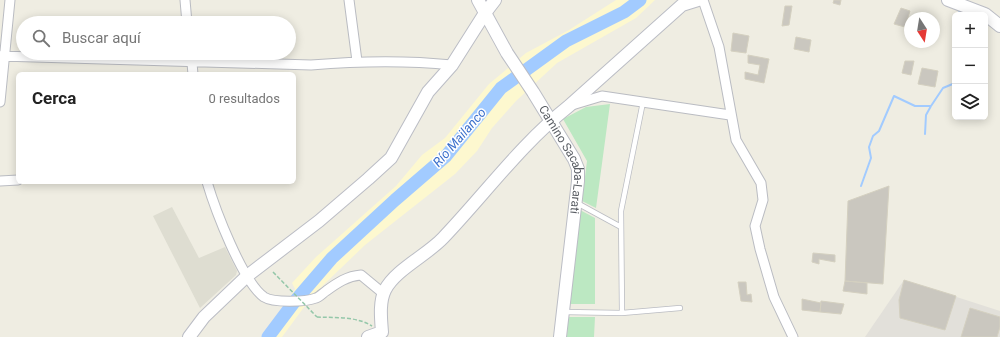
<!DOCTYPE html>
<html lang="es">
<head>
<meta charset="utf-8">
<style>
  :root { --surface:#fff; --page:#f2f2f2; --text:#222; --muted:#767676; --line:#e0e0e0 }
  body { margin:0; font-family:Roboto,sans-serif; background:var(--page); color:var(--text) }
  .controls { position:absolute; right:12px; top:12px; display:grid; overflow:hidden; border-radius:6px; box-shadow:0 2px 10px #0003 }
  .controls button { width:36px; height:36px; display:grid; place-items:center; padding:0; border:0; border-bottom:1px solid var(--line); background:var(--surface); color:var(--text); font:20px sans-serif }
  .compass { position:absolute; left:904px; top:12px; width:36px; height:36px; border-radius:50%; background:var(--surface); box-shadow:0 2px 10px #0003; rotate:168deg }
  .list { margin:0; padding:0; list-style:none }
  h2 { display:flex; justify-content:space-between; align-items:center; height:52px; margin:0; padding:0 16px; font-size:17px }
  h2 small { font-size:13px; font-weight:400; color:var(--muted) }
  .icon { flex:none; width:22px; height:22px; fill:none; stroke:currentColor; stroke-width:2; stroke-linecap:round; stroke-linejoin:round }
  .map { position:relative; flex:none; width:1000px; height:337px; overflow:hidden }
  .search { position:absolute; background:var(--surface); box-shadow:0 2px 10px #0003; left:16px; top:16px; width:280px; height:44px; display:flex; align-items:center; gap:10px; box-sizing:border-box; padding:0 14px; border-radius:22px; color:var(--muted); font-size:15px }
  .panel { position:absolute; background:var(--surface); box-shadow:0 2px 10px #0003; left:16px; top:72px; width:280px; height:112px; border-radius:6px }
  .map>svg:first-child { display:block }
  .industrial { fill:#e2e0da }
  .education { fill:#deddd1 }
  .green { fill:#bce8c2 }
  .sand { fill:#fdf8cf }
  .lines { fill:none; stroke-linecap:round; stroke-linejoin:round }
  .stream { stroke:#a2cbff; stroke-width:2 }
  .river { stroke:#a2cbff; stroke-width:13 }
  .building { fill:#cac7bf; stroke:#d4d0c0 }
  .lane-casing { stroke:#babcc2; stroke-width:6 }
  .street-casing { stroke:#babcc2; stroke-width:11 }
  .secondary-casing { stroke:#bbbdc5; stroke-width:14 }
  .path { stroke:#94c7a9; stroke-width:1.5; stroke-dasharray:4 2; stroke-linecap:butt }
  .lane { stroke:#fff; stroke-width:4.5 }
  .street { stroke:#fff; stroke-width:9 }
  .secondary { stroke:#fff; stroke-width:12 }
  .path-bridge { stroke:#94c7a9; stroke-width:1.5; stroke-dasharray:4 2; stroke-linecap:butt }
  .labels { text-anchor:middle; stroke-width:3; stroke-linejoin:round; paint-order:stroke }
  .street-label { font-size:12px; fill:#5a5e64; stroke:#fff }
  .water-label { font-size:13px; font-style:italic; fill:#3b70cc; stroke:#fff }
</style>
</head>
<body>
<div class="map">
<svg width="1000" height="337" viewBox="0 0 1000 337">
  <rect width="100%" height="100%" fill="#efede2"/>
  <path class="industrial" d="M904,280L1000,311V337H865Z"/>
  <path class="education" d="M172,207L199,258L225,247L237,271L236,275L200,308L153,216Z"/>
  <path class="green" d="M610,104L596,208L582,201L587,161L563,119L586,107Z
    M580,210L595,218V304H569Z
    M568,317H595L594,337H567Z"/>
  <path class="sand" d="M616,0H655L636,18L557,63L516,101L492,128L477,151L455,174L365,245L313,295L282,337H262L275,320L295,289L292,283L316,257L396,186L422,155L445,138L489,84L526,53L569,30Z"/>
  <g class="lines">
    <path class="stream" d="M959,15L960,8
      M925,134L926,115L931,106L943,88L955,83
      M861,186L871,158L869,147L873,136L879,131L894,96L915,106H931"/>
    <path class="river" d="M268,337L295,301L332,258L395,200L446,156L501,88L566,41L624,12L640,0"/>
  </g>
  <path class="building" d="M834,0H841L840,5L833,3Z
    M785,6H792L789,25L782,26Z
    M901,8L910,11L905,27L894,24Z
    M733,33L749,36L746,53L731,51Z
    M796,37L811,40L809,52L794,49Z
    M748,55L769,59L764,83L745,79V72L758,75L760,65L748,63Z
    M905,61H914L911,75L902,73Z
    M922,68L938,71L935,87L918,84Z
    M889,186L883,284L845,281L848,201Z
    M813,253L835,255V262L819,259V264L812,262Z
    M904,280L956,296L945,330L900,318L899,300Z
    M845,281L867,283V294L843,291Z
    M738,282H746L747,295L751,294L752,302L741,301Z
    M802,299L821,303L820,312L802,310Z
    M821,301L844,304L841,314L820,312Z
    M970,308L1000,317V327L997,337H961Z"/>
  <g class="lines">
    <defs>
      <path id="lane" d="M577,203L621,227
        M564,312L622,313L680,308
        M622,313L621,211L643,102"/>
      <path id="street" d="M185,0L187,23
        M349,0L357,61
        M703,0L719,47L736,140L761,183L763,200L755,226L760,249L774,297L793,337
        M191,53L193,74
        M0,56L311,65C358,61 405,60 452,65
        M0,102L10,0
        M572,105L602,96L730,115
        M0,181L18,180
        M207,182C215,209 242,281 264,297C273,303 306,302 316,298C319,297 323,293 326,291C337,283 347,276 361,275L384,294"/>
      <g id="secondary">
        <path id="s1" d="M478,0L507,53L533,92L574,159L578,169V181L560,337"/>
        <path d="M948,0L985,14L1000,26"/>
        <path d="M189,337L204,317L247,276L319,221L368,179L391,158L428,92L452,65L485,13L495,0"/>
        <path d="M368,337L382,332C381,319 379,302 385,290C395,270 427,255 443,238C485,194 521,144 569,106L682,5L698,0"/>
      </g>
    </defs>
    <use href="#lane" class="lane-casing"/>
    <use href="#street" class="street-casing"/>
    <use href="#secondary" class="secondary-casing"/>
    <path class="path" d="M317,317C335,318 356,316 372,326"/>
    <use href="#lane" class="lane"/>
    <use href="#street" class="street"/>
    <use href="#secondary" class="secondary"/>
    <path class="path-bridge" d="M273,272L317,317"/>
  </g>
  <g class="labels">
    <g class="street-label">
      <text dy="4" stroke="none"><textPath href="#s1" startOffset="183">Camino Sacaba-Larati</textPath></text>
    </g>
    <g class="water-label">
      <text transform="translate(459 137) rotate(-49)" y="5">Río Mailanco</text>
    </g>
  </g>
</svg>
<div class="controls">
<button>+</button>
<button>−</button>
<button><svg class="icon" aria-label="layers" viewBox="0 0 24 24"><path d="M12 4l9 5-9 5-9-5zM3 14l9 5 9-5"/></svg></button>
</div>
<svg class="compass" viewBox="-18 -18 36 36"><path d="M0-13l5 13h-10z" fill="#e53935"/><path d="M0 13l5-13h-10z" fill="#767676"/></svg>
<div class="search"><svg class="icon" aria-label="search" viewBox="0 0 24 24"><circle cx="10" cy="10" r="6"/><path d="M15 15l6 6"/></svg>Buscar aquí</div>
<section class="panel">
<h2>Cerca<small>0 resultados</small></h2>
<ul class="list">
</ul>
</section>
</div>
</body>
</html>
